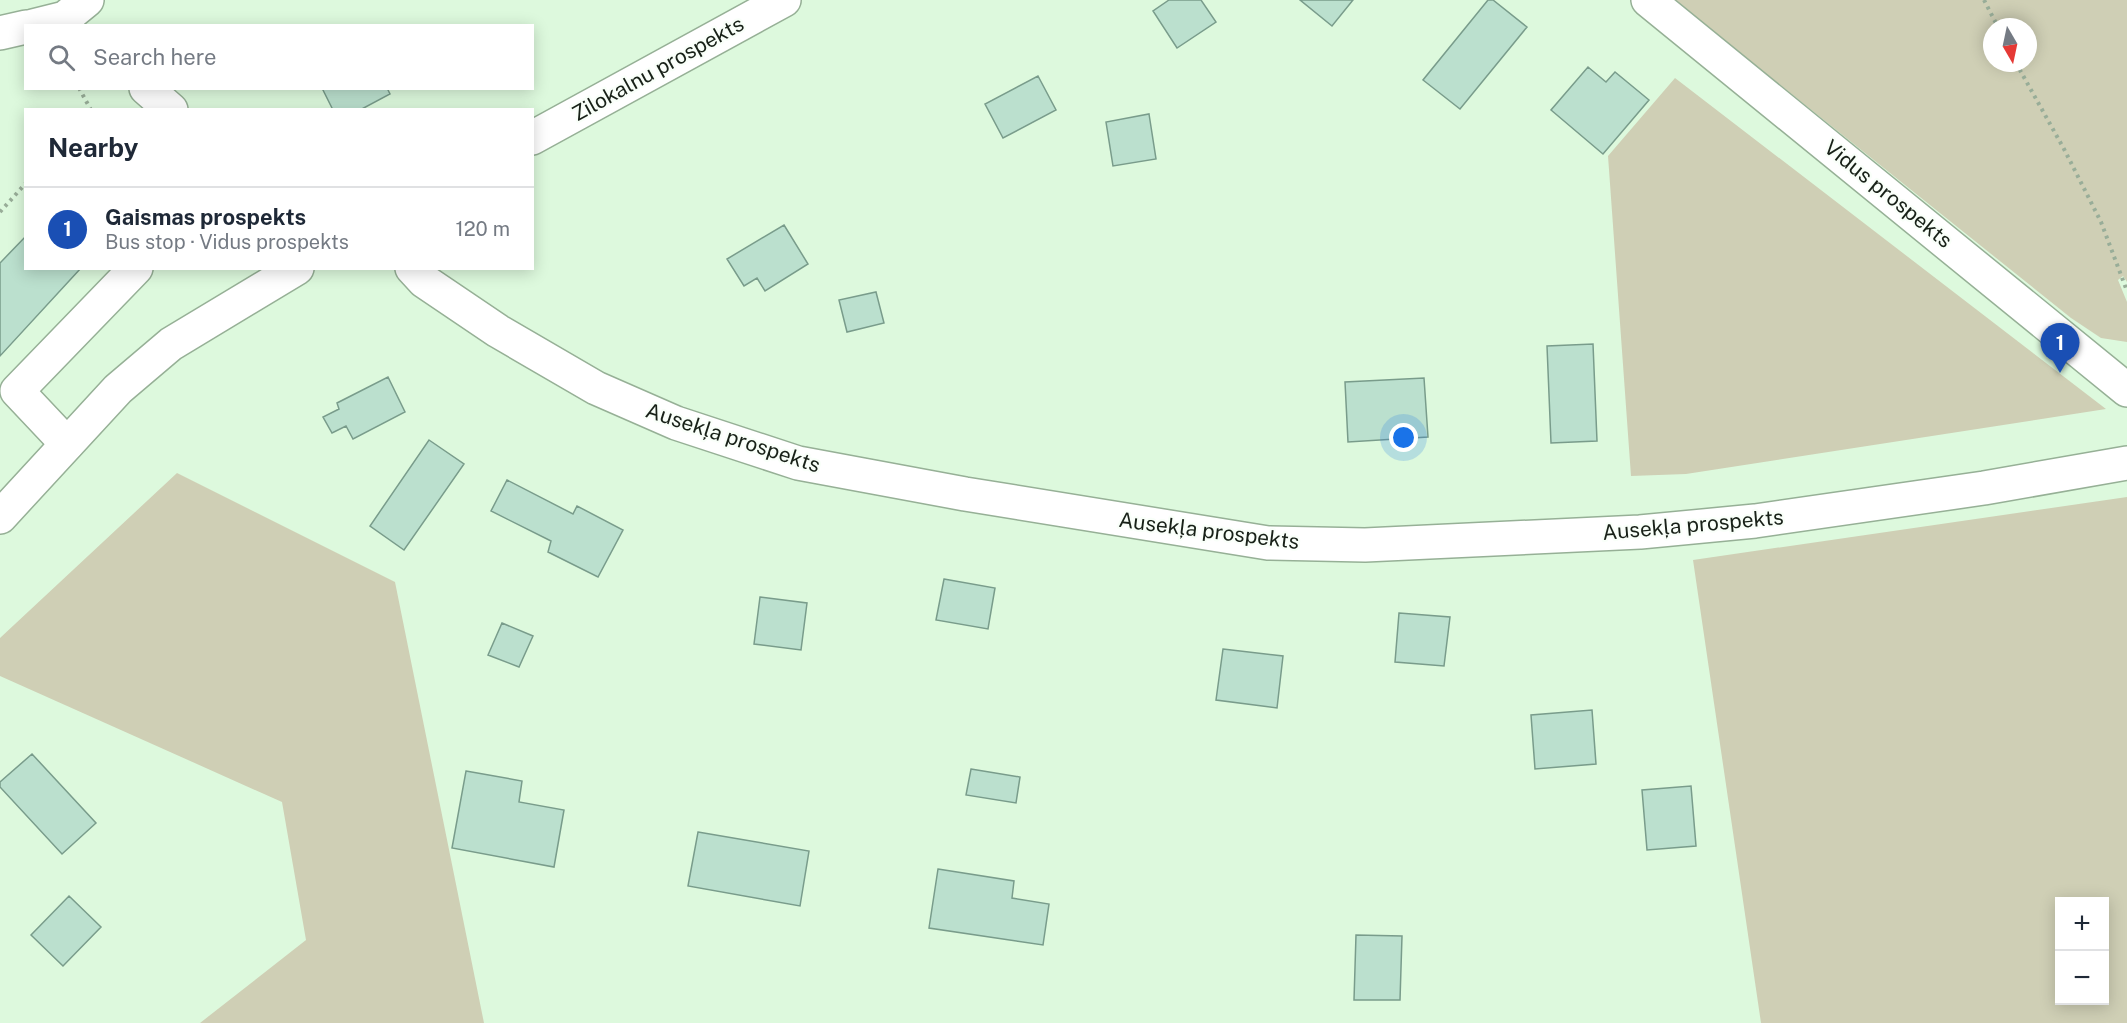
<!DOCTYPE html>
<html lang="en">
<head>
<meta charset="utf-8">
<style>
  :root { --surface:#fff; --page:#f2f2f3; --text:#1f2937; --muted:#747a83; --line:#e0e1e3; --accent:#287aab }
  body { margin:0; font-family:"Public Sans",sans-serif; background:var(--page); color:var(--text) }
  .controls { position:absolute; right:18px; bottom:18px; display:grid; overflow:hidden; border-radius:0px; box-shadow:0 3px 15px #0003 }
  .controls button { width:54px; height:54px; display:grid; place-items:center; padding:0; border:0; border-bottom:2px solid var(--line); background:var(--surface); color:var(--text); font:30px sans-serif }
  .compass { position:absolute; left:1983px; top:18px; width:54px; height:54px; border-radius:50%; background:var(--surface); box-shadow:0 3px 15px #0003; rotate:171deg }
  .you { position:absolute; left:1404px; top:438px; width:21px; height:21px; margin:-15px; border:4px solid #fff; border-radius:50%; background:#1a73e8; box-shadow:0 0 0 9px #1a73e833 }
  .badge { display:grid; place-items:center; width:39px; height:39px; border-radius:50%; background:var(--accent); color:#fff; font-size:20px; font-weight:700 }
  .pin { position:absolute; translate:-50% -50px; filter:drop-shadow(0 2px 3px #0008) }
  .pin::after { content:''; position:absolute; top:32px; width:21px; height:18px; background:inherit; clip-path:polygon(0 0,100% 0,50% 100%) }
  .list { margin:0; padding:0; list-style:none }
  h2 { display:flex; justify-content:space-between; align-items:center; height:78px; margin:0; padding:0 24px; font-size:26px }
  h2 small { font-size:20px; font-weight:400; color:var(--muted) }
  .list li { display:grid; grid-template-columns:39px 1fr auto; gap:18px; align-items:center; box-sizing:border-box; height:84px; padding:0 24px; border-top:2px solid var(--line) }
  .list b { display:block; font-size:22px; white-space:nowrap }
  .list p { margin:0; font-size:20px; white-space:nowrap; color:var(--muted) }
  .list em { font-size:20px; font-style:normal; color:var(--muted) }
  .icon { flex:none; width:33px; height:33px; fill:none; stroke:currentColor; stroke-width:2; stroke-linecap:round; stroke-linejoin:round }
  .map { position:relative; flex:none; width:2127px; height:1023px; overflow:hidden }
  .search { position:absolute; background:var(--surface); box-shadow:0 3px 15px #0003; left:24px; top:24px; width:510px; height:66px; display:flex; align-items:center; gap:15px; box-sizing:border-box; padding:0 21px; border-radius:0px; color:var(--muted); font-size:22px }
  .panel { position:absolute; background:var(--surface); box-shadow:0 3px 15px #0003; left:24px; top:108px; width:510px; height:162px; border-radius:0px }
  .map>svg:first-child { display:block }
  .green { fill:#cfcfb5; fill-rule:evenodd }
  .building { fill:#bbe0ce; stroke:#799c8b; stroke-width:1.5 }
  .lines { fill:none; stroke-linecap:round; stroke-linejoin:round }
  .minor-casing { stroke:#96b096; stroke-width:36 }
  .major-casing { stroke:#96b096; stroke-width:36 }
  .path { stroke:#98ad98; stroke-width:4; stroke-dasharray:3 4.5; stroke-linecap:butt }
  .minor { stroke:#fff; stroke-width:33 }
  .major { stroke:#fff; stroke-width:33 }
  .labels { text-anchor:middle; stroke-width:4.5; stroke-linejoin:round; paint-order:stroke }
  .street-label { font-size:21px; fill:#182118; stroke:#f9fff9 }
</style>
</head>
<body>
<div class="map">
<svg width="2127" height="1023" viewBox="0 0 2127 1023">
  <rect width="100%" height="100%" fill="#ddf9dd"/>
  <path class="green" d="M1674,0H2127V282L2123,276L2118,280L2127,302V342L2101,338L2071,318ZM1992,27H2028V63H1992Z
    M1675,78L2106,409L1686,474L1631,476L1608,156Z
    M177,473L395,582L484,1023H200L306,940L282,802L0,676V638Z
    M2127,497V1023H1761L1693,560ZM2060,902H2104V1000H2060Z"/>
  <path class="building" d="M1169,0H1201L1216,22L1177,48L1153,11Z
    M1300,0H1353L1332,26Z
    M1488,0H1493L1527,27L1460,109L1423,80Z
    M1588,67L1606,82L1615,72L1649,100L1603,154L1551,110Z
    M1038,76L1056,110L1003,138L985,104Z
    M322,88H387L390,94L360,110H333Z
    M1149,114L1156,159L1113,166L1106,122Z
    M784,225L808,264L765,291L757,278L744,286L727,259Z
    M26,236V268H81L0,356V263Z
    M876,292L884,323L847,332L839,300Z
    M1593,344L1597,441L1551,443L1547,346Z
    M388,377L405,412L353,439L346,426L332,433L323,417L339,409L337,403Z
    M1424,378L1428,437L1348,442L1345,382Z
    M429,440L464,464L404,550L370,526Z
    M507,480L573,514L577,506L623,530L598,577L548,552L551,541L491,511Z
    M944,579L995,588L988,629L936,620Z
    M760,597L807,603L801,650L754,644Z
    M1399,613L1450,617L1444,666L1395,662Z
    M502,623L533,636L519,667L488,655Z
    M1223,649L1283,656L1277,708L1216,700Z
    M1592,710L1596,764L1535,769L1531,715Z
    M32,754L96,823L62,854L0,787V782Z
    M971,769L1020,777L1016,803L966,795Z
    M466,771L522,781L519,802L564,810L554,867L452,848Z
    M1691,786L1696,846L1647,850L1642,790Z
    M698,832L809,851L800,906L688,886Z
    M938,869L1014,881L1012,898L1049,904L1043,945L929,928Z
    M69,896L101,927L63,966L31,935Z
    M1356,935L1402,936L1400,1000H1354Z"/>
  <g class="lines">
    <defs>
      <path id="minor" d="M1648,0L2127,390
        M33,26L65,18L87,0
        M0,33L26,27
        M146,88L171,110
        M412,268L424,281L498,331L596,388L676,423L798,463L965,494L1268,543L1365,545L1640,532L1755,521L1984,488L2127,463
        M67,444L17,391L136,268"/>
      <path id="major" d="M532,138L784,0
        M0,517L118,389L171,344L297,268"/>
    </defs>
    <use href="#minor" class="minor-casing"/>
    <use href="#major" class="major-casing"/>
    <path class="path" d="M1984,0L1998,27
      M2016,63L2064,149L2101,222L2127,291
      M79,88L91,110
      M0,212L26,183"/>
    <use href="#minor" class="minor"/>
    <use href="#major" class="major"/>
  </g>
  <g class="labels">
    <g class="street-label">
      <text transform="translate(658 69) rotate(-29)" y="7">Zilokalnu prospekts</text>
      <text transform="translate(1888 194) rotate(39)" y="7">Vidus prospekts</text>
      <text transform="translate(733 438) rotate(18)" y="7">Ausekļa prospekts</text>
      <text transform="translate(1693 525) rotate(-5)" y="7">Ausekļa prospekts</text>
      <text transform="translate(1209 531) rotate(7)" y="7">Ausekļa prospekts</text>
    </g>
  </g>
</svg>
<div class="controls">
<button>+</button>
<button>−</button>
</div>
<svg class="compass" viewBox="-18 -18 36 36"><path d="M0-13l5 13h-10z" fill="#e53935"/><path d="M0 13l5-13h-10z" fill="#747a83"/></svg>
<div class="you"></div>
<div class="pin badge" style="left:2060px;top:373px;background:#1a4fb4">1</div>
<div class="search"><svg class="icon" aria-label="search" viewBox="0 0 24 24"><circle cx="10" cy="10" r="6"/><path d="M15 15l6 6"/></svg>Search here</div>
<section class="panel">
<h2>Nearby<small></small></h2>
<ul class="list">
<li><span class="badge" style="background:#1a4fb4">1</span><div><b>Gaismas prospekts</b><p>Bus stop · Vidus prospekts</p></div><em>120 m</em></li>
</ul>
</section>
</div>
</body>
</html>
